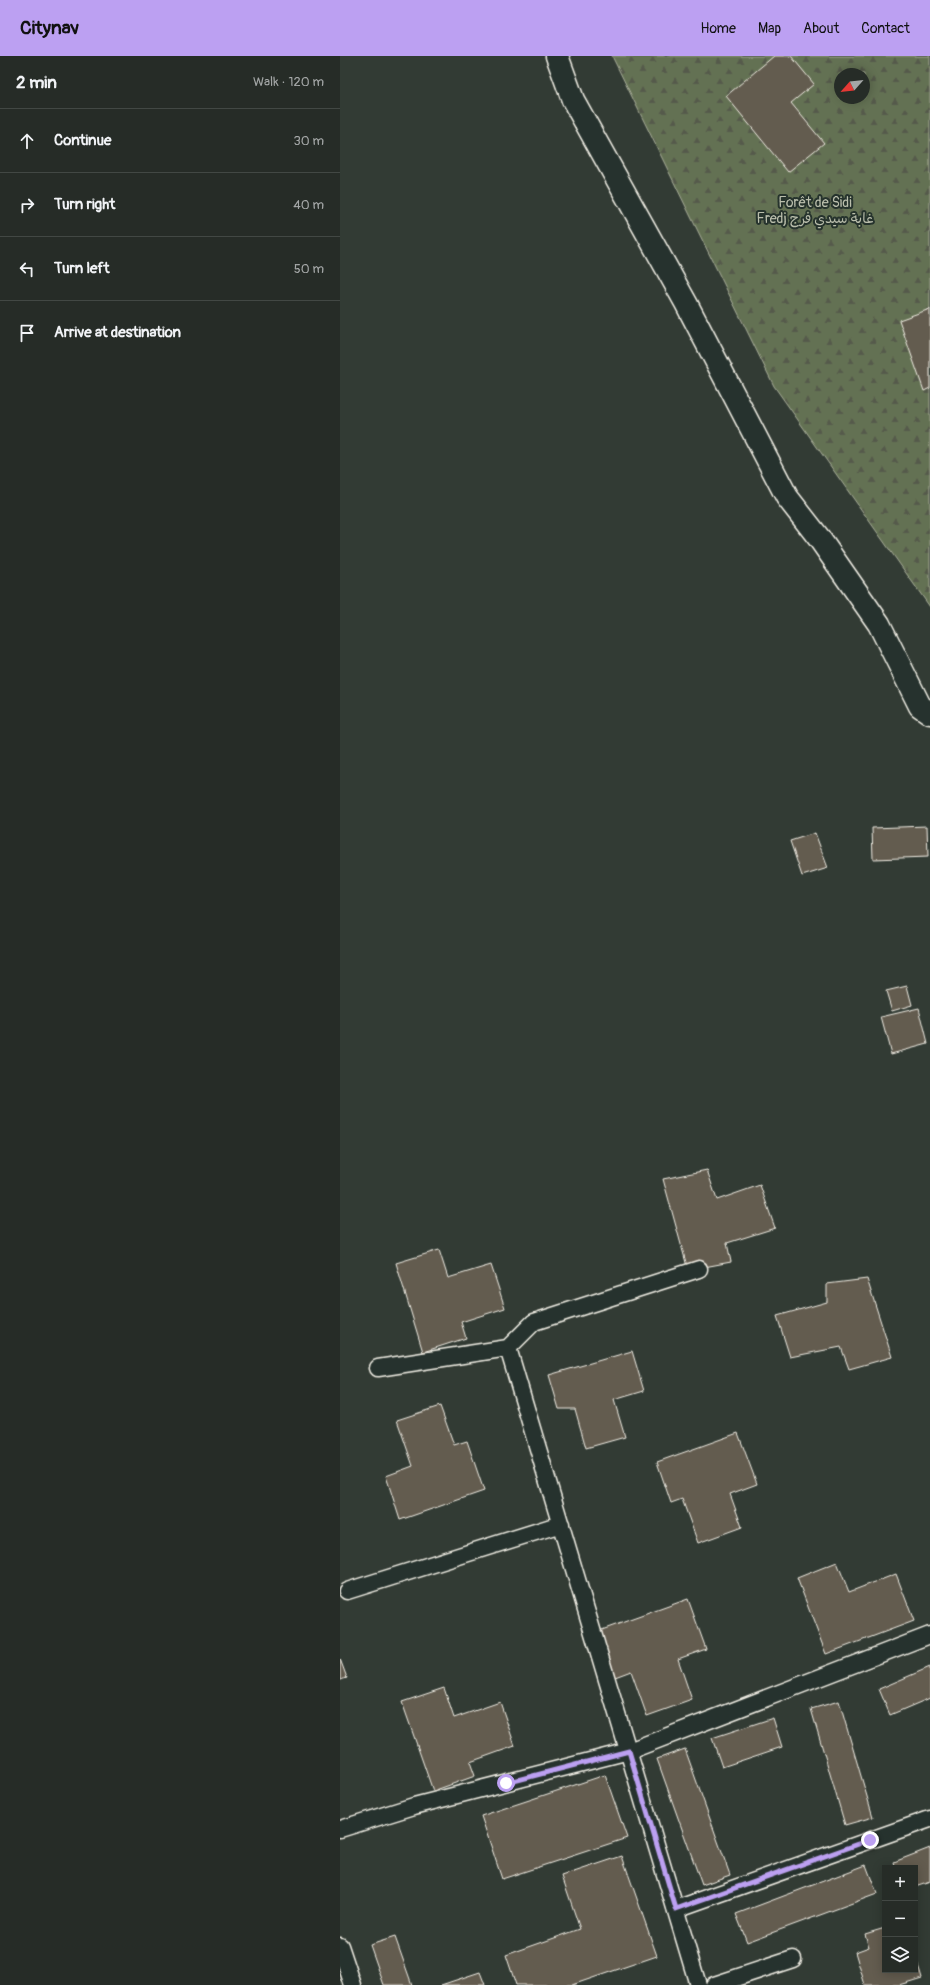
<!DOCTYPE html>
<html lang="en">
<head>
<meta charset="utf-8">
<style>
  :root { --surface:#262c27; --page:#2e342f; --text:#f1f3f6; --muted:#a4a7a7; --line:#424844; --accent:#bca0f2 }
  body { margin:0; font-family:Pangolin,"Playpen Sans Arabic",sans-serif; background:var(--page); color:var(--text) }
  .controls { position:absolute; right:12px; bottom:12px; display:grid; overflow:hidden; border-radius:0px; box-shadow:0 2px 10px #0003 }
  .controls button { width:36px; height:36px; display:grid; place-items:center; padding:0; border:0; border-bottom:1px solid var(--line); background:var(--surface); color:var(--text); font:20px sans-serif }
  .compass { position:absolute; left:494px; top:12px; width:36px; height:36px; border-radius:50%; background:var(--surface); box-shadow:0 2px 10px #0003; rotate:243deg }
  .stop { position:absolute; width:12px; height:12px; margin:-9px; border:3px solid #bca0f2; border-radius:50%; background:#fff }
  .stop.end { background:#bca0f2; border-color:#fff; box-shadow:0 1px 4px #0008 }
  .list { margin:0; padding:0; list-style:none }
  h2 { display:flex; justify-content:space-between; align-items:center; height:52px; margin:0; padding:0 16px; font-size:17px }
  h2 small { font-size:13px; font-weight:400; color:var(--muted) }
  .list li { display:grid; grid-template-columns:26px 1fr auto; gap:12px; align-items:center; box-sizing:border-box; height:64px; padding:0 16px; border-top:1px solid var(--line) }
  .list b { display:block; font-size:15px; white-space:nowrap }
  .list em { font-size:13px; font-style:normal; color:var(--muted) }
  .icon { flex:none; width:22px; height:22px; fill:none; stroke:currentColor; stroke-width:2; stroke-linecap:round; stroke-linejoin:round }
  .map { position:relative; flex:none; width:590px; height:1929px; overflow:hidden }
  header { display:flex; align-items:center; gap:24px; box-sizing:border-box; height:56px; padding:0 20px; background:var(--accent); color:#111 }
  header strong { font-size:19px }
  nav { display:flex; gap:22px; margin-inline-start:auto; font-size:14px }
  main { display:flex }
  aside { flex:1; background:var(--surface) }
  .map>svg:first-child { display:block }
  .forest { fill:url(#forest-firs); stroke:#acb19d; fill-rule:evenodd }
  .building { fill:#645b4f; stroke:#f4f1e8 }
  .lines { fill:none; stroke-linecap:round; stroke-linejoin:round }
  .service-casing { stroke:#f4f1e8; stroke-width:19 }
  .minor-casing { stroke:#f4f1e8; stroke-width:25 }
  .service { stroke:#26332d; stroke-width:16 }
  .minor { stroke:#26332d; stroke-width:22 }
  .route { stroke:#bca0f2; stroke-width:5 }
  .labels { text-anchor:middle; stroke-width:4; stroke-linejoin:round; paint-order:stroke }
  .park-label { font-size:14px; fill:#babeac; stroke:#26332d }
</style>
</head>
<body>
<header>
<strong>Citynav</strong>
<nav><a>Home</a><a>Map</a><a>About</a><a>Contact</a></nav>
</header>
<main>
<aside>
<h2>2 min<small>Walk · 120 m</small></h2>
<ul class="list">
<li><svg class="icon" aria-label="ahead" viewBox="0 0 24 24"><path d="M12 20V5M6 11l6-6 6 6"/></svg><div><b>Continue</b></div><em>30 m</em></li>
<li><svg class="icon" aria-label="right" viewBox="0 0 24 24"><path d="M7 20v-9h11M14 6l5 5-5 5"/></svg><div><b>Turn right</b></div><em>40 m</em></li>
<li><svg class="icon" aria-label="left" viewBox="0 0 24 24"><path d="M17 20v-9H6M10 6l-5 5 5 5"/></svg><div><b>Turn left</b></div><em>50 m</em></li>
<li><svg class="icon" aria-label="arrive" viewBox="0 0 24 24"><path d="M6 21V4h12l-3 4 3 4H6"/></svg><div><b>Arrive at destination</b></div></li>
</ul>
</aside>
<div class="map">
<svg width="590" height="1929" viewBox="0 0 590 1929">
  <defs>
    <pattern id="forest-firs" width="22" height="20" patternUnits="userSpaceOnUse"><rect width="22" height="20" fill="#647152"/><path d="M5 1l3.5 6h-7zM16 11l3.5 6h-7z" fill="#555a4b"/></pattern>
  </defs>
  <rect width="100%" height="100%" fill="#323b34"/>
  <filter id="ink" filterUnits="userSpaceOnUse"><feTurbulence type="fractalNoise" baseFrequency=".025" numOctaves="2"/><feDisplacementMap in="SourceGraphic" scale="8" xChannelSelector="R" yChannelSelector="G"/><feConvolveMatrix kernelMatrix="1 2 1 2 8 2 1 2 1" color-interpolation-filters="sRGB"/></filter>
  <g filter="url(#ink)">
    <path class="forest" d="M272,0H590V551L434,330ZM500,18H524V42H500Z"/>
    <path class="building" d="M434,0H451L474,28L451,47L484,87L448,116L386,40Z
      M590,253V332L584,335L559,264Z
      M587,770L588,801L533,803L532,772Z
      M475,777L488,812L462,820L450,785Z
      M567,930L572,949L552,955L546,935Z
      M579,952L588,988L551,998L541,961Z
      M367,1114L377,1144L420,1129L435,1172L387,1187L391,1206L348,1214L323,1123Z
      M99,1194L108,1222L151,1209L165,1252L121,1266L126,1282L83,1296L56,1207Z
      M527,1223L552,1301L509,1313L501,1291L450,1301L437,1260L487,1246V1228Z
      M292,1295L304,1335L274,1344L285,1381L246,1392L235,1353H219L209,1319Z
      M100,1350L114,1389L127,1385L144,1435L60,1464L46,1420L73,1410L57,1364Z
      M398,1377L417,1428L390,1438L402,1471L358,1487L342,1443L331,1447L317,1406Z
      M497,1506L509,1536L556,1518L574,1565L486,1598L457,1522Z
      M348,1543L366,1593L338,1603L352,1644L307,1660L291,1615L275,1621L259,1575Z
      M0,1603L7,1622L0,1624Z
      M590,1611V1642L550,1659L539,1633Z
      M104,1632L114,1662L160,1646L175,1690L130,1706L135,1720L93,1735L62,1646Z
      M499,1645L533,1761L505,1769L471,1653Z
      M433,1662L442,1691L382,1711L372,1682Z
      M345,1693L390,1819L362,1829L317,1703Z
      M265,1719L287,1782L162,1823L141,1760Z
      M590,1792V1826L575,1831V1812H556L554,1806Z
      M282,1800L317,1900L232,1929H176L166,1899L240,1873L222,1820Z
      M526,1809L537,1838L407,1886L396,1858Z
      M545,1872V1914H575V1899L582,1922L559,1929H525L515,1896L529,1891L525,1878Z
      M55,1881L72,1929H44L30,1889Z
      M140,1916L145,1929H101Z"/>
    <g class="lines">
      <defs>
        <path id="service" d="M168,1292L358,1929
          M38,1312L168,1292L194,1266L359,1213
          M7,1535L221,1468
          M0,1773L74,1750L289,1695L590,1579
          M336,1853L590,1763
          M0,1890L13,1929
          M374,1929L453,1903"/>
        <path id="minor" d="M217,0L233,44L346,247L447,441L479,482L539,568L580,650L590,657"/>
      </defs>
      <use href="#service" class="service-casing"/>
      <use href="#minor" class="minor-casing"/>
      <use href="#service" class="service"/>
      <use href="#minor" class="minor"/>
    </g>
  </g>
  <g class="lines" filter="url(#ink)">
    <path class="route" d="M166,1727L289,1695L336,1853L530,1784"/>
  </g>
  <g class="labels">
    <g class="park-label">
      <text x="475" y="151">Forêt de Sidi<tspan x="475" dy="16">Fredj غابة سيدي فرج</tspan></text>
    </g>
  </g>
</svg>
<div class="controls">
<button>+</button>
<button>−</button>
<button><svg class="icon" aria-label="layers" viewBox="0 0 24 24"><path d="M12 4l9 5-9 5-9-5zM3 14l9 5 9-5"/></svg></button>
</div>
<svg class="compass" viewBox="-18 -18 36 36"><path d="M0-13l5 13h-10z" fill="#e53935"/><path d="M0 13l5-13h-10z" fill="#a4a7a7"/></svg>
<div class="stop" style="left:166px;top:1727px"></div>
<div class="stop end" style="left:530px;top:1784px"></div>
</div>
</main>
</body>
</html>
